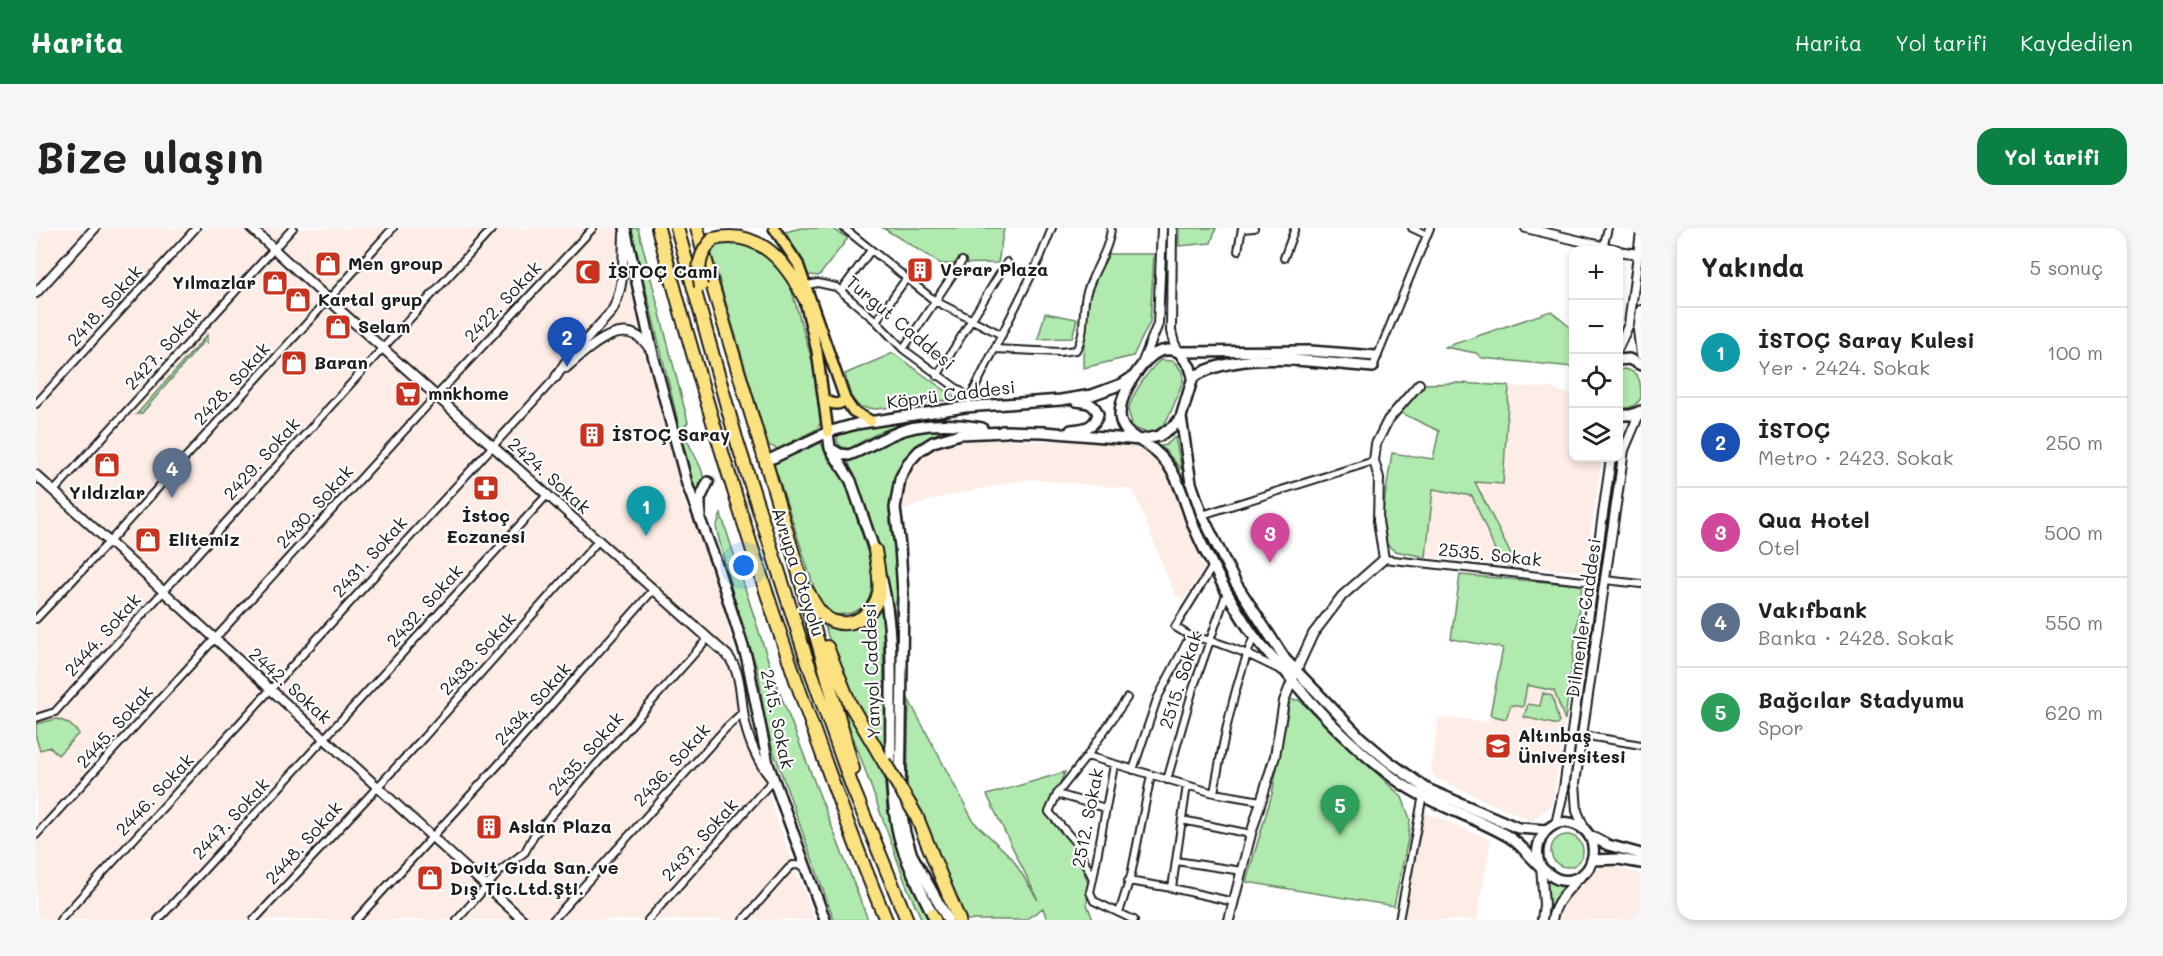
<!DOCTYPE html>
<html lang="tr">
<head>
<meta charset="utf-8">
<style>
  :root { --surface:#fff; --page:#f6f6f6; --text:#222; --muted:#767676; --line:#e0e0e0; --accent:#0b8043 }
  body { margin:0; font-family:Mali,sans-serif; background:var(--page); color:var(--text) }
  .controls { position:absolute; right:18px; top:18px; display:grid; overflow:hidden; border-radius:12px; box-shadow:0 3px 9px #0003 }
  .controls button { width:54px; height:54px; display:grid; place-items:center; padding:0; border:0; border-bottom:2px solid var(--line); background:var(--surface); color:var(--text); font:30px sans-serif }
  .you { position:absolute; left:708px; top:338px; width:21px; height:21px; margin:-15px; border:4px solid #fff; border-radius:50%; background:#1a73e8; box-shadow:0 0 0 9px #1a73e833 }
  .badge { display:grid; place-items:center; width:39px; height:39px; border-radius:50%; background:var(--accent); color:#fff; font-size:20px; font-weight:700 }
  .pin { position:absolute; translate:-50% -50px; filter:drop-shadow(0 2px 3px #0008) }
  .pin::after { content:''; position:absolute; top:32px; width:21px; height:18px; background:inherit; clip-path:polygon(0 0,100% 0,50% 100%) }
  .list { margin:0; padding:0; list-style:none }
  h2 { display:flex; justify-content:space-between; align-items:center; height:78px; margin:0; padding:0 24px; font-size:26px }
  h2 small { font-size:20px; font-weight:400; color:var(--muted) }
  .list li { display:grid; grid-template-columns:39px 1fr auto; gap:18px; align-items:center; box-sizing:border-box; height:90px; padding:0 24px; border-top:2px solid var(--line) }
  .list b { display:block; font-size:22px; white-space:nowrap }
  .list p { margin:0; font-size:20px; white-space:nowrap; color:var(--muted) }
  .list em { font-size:20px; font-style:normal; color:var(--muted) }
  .icon { flex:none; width:33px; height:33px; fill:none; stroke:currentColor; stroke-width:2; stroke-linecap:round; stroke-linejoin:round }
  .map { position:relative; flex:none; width:1605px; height:692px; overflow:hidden; border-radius:18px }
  header { display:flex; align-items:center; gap:36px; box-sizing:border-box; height:84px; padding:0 30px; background:var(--accent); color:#fff }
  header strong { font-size:28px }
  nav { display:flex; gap:33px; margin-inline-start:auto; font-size:21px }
  .intro { display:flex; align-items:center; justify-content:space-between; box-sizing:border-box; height:144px; padding:0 36px }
  h1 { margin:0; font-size:42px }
  .button { padding:15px 27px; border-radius:18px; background:var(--accent); color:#fff; font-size:21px; font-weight:700 }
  main { display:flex; gap:36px; padding:0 36px }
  aside { flex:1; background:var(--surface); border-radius:18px; box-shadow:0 3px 9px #0003 }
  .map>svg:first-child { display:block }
  .built { fill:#feede6 }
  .green { fill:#b1eaae; stroke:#668365; stroke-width:1.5 }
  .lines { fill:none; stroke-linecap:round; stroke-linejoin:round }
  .secondary-tunnel { stroke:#ddd; stroke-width:9; stroke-dasharray:9 4.5; stroke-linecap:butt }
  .minor-casing { stroke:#1c1c1c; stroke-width:10 }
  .tertiary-casing { stroke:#1c1c1c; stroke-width:12 }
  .secondary-casing { stroke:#1c1c1c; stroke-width:14 }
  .primary-casing { stroke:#1c1c1c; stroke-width:14 }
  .motorway-casing { stroke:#1c1c1c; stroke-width:16 }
  .minor { stroke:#fff; stroke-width:6 }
  .tertiary { stroke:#fff; stroke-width:8 }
  .secondary { stroke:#fff; stroke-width:9 }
  .primary { stroke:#fbe180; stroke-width:9 }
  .motorway { stroke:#fbe180; stroke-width:12 }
  .motorway-bridge-casing { stroke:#1c1c1c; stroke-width:16; stroke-linecap:butt }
  .motorway-bridge { stroke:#fbe180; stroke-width:12 }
  .labels { text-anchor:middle; stroke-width:4.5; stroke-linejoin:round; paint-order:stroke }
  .poi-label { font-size:18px; font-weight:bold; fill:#1c1c1c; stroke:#fff; text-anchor:start }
  .street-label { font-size:18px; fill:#1c1c1c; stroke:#fff }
</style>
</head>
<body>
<header>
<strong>Harita</strong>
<nav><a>Harita</a><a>Yol tarifi</a><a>Kaydedilen</a></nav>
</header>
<div class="intro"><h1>Bize ulaşın</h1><a class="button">Yol tarifi</a></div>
<main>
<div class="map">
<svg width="1605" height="692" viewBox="0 0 1605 692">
  <rect width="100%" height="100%" fill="#fff"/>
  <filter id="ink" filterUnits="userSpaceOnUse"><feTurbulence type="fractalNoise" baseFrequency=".0167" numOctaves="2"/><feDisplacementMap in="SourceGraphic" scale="12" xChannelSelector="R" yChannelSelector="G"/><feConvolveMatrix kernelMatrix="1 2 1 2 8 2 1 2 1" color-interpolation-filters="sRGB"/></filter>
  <g filter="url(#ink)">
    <path class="built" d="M0,0H583L606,118L641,238L646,269L666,307L688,383L738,584L779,692H0Z
      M1473,158L1515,160L1537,168L1538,230H1566L1549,340L1544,344L1480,337L1439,253L1467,255Z
      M934,211L1079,215L1101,220L1118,229L1132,247L1168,342L1148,371L1139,367L1097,262L1088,260L992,251L898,271L866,283L865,268L870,249L885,230L906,217Z
      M1397,261L1436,268L1465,336L1390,329Z
      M1467,420L1511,427L1530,483L1516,577L1496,593L1399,550L1395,542L1403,489L1452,494Z
      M1383,581L1455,612L1441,692H1364Z
      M1568,636L1603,645L1605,650V692H1524L1527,672Z"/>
    <path class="green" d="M595,0H602L652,194L646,202L665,240L668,251L664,255L659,264Z
      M765,0H795L812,10L783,48L773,47L749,4Z
      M847,0H968L962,35L905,36Z
      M1143,0H1180L1175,15L1143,18Z
      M715,11L752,50L780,146L785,194L781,201L742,221L732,217L675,24L679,17Z
      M1070,26H1118L1114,94L1097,128L1047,140V128L1053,66Z
      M1515,83L1537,102V139L1446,130L1440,125L1409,119Z
      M1009,85L1041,91L1036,110L1002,111Z
      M171,107V115L168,113L106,185L101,186Z
      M857,125L921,171L840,181L824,179L815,170L809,146Z
      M1124,132L1137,133C1143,139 1148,143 1147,153C1137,176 1130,219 1097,199L1092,182C1097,165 1111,144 1124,132Z
      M1588,141C1605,144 1605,155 1605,170C1599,179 1593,181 1583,180V142Z
      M1423,155L1473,158L1467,256L1439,254L1480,337L1465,336L1436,268L1397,261L1390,329L1359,323L1350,316L1344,301L1356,225L1397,231L1403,203L1359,182L1387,156Z
      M873,194L846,203L812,221L804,218L801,213L802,207L808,204Z
      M908,201C869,223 851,248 854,294C855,307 860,318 862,331C864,350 860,371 859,390C847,336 831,285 812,232L862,208L882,202Z
      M1139,209L1146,242L1125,218L1130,217Z
      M785,215C788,220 789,227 793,232C797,238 804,243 807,250C814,263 817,280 822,294C834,331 857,392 793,386L783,375L737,233Z
      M685,286L737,447L832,692H798L737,522L729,492L722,444L695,360L680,299Z
      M1424,347L1546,357L1529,492L1518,463L1491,457L1487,479L1475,477L1470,491L1454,487L1467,420L1415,411Z
      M844,377L847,396L849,522L813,463L797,424L788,395L796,398Z
      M1507,465L1516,468L1523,494L1521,497L1488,489L1492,476L1504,478Z
      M873,472L938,594L976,630L1002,672L951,567L1029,544L1014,578L1013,589L1034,611L1052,654L1051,676L1057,692H1011L1007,680L989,692H930L871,559Z
      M1254,472H1263L1366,569L1374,591L1372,611L1358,678L1210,654L1236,566Z
      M805,475L848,544L851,581L872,649L892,692H886L871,659Z
      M21,491L32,495L43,505L22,527L14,519L4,522L0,510V496Z
      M1515 623a16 16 0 1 1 32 0a16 16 0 1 1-32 0Z
      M1508,653L1529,658L1512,682H1511Z"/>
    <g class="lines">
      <path class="secondary-tunnel" d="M672,254L734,230"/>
      <defs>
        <path id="minor" d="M808,0L899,73L966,107
          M1376,0L1391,7
          M1206,1L1218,0
          M1567,20L1572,0
          M1202,23L1206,0
          M1248,30L1259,0
          M771,57L782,55L800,59L840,93L867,121L934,170
          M805,63L835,22
          M840,93L870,51
          M867,121L926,33
          M959,121L1024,124L1040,122C1050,106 1046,85 1050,67C1056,44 1073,24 1075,0
          M1337,139L1394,0
          M901,148L971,34
          M933,172L1004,30L1016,0
          M0,176L160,0
          M18,263L257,0
          M1166,287L1338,233
          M1348,331L1557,354
          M1569,352L1605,356
          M0,391L73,314L357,0
          M1154,408L1139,399L1177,338
          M0,490L19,484L34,467L347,120L457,0
          M1546,507L1605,517
          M1051,528L1178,565L1225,573
          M1078,537L1057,651L1039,614L1013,584L1021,566L1051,528L1091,470
          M1097,542L1121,471L1154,408C1188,414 1216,428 1246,443
          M1131,552L1157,461L1191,364
          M1178,565C1187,512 1198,458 1218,408
          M1021,566L1069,580
          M1146,592L1215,606
          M0,607L400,168L557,0
          M1140,633L1206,643
          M1057,651L1054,664L1058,673L1098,692
          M1092,653L1136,660L1198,674
          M1136,660L1151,557
          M1083,685L1095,647L1115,547
          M24,692L520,149
          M122,692L512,266
          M218,692L388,509L563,312
          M320,692L474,524L618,361
          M421,692L465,642L489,624L498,607L672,410
          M517,692L690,500L707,484
          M612,692L737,552
          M707,692L752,641L757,637L769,638
          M1363,692L1387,567"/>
        <path id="tertiary" d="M215,0L305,83L691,427C707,445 704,473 709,495C713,514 723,536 735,550
          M1136,0L1135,103L1138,115L1143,124
          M1490,0L1582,22
          M1582,23L1602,26
          M0,65L59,0
          M1605,82L1602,102L1605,127
          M1582,120L1593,96L1605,4
          M1106,136L1122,96L1126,0
          M530,140C554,119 591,82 615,123
          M520,149L529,135L576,83C589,59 587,32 588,6
          M0,247L487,692
          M1520,596L1528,560L1575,230
          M1549,602L1541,583L1539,555L1588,222L1604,184
          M1505,638L1508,677L1506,692
          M1193,692L1215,606L1239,528L1248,473L1260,443L1277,406L1306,368L1348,331L1342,293L1343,250L1338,233L1340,216L1352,192L1383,156
          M1516,692C1519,674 1532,662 1544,649"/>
        <path id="secondary" d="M589,0L617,127L651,256L681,337L711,431L732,536L789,692
          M1340,128L1274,123L1143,124C1135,121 1125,121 1117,127C1100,139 1076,178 1087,198C1093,210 1110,214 1119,223C1143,243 1147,271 1158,299C1163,310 1168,322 1174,332C1187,358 1201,384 1218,408C1226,420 1238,431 1248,442C1280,482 1318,520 1359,551C1394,577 1436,587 1473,609C1491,620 1508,649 1525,652C1558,657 1570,610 1541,597C1515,586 1496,612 1503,635
          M1582,132L1593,131L1605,137
          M1157,149C1207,120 1281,135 1337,139
          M1582,187H1595L1605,183
          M1145,189L1155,255L1166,287L1199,354L1249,431L1325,510L1352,533L1391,561L1482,600L1511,602
          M1035,202C1047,201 1059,200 1062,186C1058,175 1051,174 1040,173
          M966,203L1008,204L1105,212L1123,208L1139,197L1145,189L1157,149L1154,139L1143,124
          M792,204L794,220L815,253L840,327
          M794,220L804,226L813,227C828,222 840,213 855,207C883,194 916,195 946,200
          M737,230L792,204L820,196L929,179L1025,172L1056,167L1086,156L1098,148
          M664,288V271L672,254
          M846,352C865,433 846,519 861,600C867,631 885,661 898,690
          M1554,608L1572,617L1605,626
          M1557,632L1583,631L1605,635
          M912,692L876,627L869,605L864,575L867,366L864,318L859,280L864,251L872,235L883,223L897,214L924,206L970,204"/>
        <path id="primary" d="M738,0L762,36L809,171L817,183L835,193
          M767,65L781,123L792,204
          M788,171C795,176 803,179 809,171
          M896,685L900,692"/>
        <path id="motorway" d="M622,0C663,153 709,305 761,455C789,535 817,614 850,692
          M641,0L700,210L770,429L816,558L871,692
          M661,0L676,56L758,328L817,541
          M677,11C725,0 751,36 769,71
          M772,364C778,375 784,388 796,393C817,401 839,385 843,365C845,351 841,336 839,322
          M791,419L814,476L848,534
          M899,634L923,692"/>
      </defs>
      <use href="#minor" class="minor-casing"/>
      <use href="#tertiary" class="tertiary-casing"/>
      <use href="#secondary" class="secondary-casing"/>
      <use href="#primary" class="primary-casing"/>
      <use href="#motorway" class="motorway-casing"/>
      <use href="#minor" class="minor"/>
      <use href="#tertiary" class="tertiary"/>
      <use href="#secondary" class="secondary"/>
      <use href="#primary" class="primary"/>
      <use href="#motorway" class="motorway"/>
      <defs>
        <path id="motorway-bridge" d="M665,58C661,39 663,26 677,11
          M848,534L880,587L899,634"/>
      </defs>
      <use href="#motorway-bridge" class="motorway-bridge-casing"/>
      <use href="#motorway-bridge" class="motorway-bridge"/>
    </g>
  </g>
  <defs>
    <symbol id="shop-square" viewBox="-11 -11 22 22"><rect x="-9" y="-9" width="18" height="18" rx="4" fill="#c8321e" stroke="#fff"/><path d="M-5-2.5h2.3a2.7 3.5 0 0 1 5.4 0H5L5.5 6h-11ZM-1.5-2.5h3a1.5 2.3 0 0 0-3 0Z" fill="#fff"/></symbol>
    <symbol id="building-square" viewBox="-11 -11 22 22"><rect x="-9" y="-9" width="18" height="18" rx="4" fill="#c8321e" stroke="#fff"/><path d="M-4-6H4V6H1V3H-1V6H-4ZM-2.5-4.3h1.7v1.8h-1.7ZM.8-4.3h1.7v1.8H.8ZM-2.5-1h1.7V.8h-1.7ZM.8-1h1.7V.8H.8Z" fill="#fff"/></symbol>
    <symbol id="mosque-square" viewBox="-11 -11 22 22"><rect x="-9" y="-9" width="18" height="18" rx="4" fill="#c8321e" stroke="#fff"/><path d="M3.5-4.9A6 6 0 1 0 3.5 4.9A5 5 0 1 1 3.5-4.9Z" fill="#fff"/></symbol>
    <symbol id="supermarket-square" viewBox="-11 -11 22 22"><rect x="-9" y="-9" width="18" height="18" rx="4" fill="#c8321e" stroke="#fff"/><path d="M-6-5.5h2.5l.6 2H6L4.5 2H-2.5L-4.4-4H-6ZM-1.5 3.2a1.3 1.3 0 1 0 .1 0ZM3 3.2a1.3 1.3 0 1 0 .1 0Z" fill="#fff"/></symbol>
    <symbol id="pharmacy-square" viewBox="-11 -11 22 22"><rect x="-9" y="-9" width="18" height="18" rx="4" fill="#c8321e" stroke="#fff"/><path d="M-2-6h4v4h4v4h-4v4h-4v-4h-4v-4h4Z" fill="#fff"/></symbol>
    <symbol id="university-square" viewBox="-11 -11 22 22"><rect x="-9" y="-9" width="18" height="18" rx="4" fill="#c8321e" stroke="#fff"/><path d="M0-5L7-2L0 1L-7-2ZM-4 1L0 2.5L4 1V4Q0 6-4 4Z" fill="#fff"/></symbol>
  </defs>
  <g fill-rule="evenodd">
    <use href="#shop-square" x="277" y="21" width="30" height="30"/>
    <use href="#building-square" x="869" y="27" width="30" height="30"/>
    <use href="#mosque-square" x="537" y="29" width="30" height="30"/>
    <use href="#shop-square" x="224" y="40" width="30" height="30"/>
    <use href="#shop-square" x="247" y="57" width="30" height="30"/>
    <use href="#shop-square" x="287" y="84" width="30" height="30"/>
    <use href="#shop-square" x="243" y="120" width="30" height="30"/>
    <use href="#supermarket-square" x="357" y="151" width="30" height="30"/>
    <use href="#building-square" x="541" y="192" width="30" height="30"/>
    <use href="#shop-square" x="56" y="222" width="30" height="30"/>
    <use href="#pharmacy-square" x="435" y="245" width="30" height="30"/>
    <use href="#shop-square" x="97" y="297" width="30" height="30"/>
    <use href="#university-square" x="1447" y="503" width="30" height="30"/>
    <use href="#building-square" x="438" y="584" width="30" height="30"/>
    <use href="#shop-square" x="379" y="635" width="30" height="30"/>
  </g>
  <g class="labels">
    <g class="poi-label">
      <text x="312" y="42">Men group</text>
      <text x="904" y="48">Verar Plaza</text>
      <text x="572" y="50">İSTOÇ Cami</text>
      <text x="220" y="61" text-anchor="end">Yılmazlar</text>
      <text x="282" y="78">Kartal grup</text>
      <text x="322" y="105">Selam</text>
      <text x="278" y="141">Baran</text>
      <text x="392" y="172">mnkhome</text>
      <text x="576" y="213">İSTOÇ Saray</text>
      <text x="71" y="271" text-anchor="middle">Yıldızlar</text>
      <text x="450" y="294" text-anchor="middle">İstoç<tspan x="450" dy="21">Eczanesi</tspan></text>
      <text x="132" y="318">Elitemiz</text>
      <text x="1482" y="514">Altınbaş<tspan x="1482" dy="21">Üniversitesi</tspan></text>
      <text x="472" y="605">Aslan Plaza</text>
      <text x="414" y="646">Dovit Gıda San. ve<tspan x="414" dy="21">Dış Tic.Ltd.Şti.</tspan></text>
    </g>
    <g class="street-label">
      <text transform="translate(467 74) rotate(-47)" y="6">2422. Sokak</text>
      <text transform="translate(69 78) rotate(-48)" y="6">2418. Sokak</text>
      <text transform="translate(864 95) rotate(40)" y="6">Turgut Caddesi</text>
      <text transform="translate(127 121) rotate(-48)" y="6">2427. Sokak</text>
      <text transform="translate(196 156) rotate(-48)" y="6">2428. Sokak</text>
      <text transform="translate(915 167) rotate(-7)" y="6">Köprü Caddesi</text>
      <text transform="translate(226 231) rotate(-48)" y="6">2429. Sokak</text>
      <text transform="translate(513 248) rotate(42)" y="6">2424. Sokak</text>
      <text transform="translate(279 279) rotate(-48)" y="6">2430. Sokak</text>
      <text transform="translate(1454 327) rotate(6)" y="6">2535. Sokak</text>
      <text transform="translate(334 329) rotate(-48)" y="6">2431. Sokak</text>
      <text transform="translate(762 344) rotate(72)" y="6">Avrupa Otoyolu</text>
      <text transform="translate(389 378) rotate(-48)" y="6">2432. Sokak</text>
      <text transform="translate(1548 390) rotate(-82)" y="6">Dilmenler Caddesi</text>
      <text transform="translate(67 407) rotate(-48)" y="6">2444. Sokak</text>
      <text transform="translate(442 426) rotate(-48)" y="6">2433. Sokak</text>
      <text transform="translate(836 443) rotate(-92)" y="6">Yanyol Caddesi</text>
      <text transform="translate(1145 452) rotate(-72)" y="6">2515. Sokak</text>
      <text transform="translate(254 458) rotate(42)" y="6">2442. Sokak</text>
      <text transform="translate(497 476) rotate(-48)" y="6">2434. Sokak</text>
      <text transform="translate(741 491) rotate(78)" y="6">2415. Sokak</text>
      <text transform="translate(79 499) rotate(-48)" y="6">2445. Sokak</text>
      <text transform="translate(550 526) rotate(-49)" y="6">2435. Sokak</text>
      <text transform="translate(636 537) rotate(-48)" y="6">2436. Sokak</text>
      <text transform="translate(119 567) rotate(-47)" y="6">2446. Sokak</text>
      <text transform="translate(1052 590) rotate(-79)" y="6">2512. Sokak</text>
      <text transform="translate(195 591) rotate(-47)" y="6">2447. Sokak</text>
      <text transform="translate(664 612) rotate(-48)" y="6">2437. Sokak</text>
      <text transform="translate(268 615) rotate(-48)" y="6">2448. Sokak</text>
    </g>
  </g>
</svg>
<div class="controls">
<button>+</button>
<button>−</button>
<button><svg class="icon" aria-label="locate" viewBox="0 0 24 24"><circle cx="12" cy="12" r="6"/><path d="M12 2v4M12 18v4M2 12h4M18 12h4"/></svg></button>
<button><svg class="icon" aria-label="layers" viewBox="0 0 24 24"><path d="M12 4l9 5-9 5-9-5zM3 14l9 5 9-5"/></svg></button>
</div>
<div class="you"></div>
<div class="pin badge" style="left:610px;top:308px;background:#0f9aa8">1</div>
<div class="pin badge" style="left:531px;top:139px;background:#1a4fb4">2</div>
<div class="pin badge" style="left:1234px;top:335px;background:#d1479c">3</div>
<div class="pin badge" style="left:136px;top:270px;background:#5c6f8a">4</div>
<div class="pin badge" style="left:1304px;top:607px;background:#2e9e5b">5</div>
</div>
<aside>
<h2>Yakında<small>5 sonuç</small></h2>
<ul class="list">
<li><span class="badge" style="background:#0f9aa8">1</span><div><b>İSTOÇ Saray Kulesi</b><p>Yer · 2424. Sokak</p></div><em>100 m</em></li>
<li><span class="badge" style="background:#1a4fb4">2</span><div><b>İSTOÇ</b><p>Metro · 2423. Sokak</p></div><em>250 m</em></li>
<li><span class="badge" style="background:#d1479c">3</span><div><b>Qua Hotel</b><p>Otel</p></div><em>500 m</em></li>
<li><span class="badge" style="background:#5c6f8a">4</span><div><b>Vakıfbank</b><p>Banka · 2428. Sokak</p></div><em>550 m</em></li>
<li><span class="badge" style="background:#2e9e5b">5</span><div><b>Bağcılar Stadyumu</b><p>Spor</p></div><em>620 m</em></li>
</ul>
</aside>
</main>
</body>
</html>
